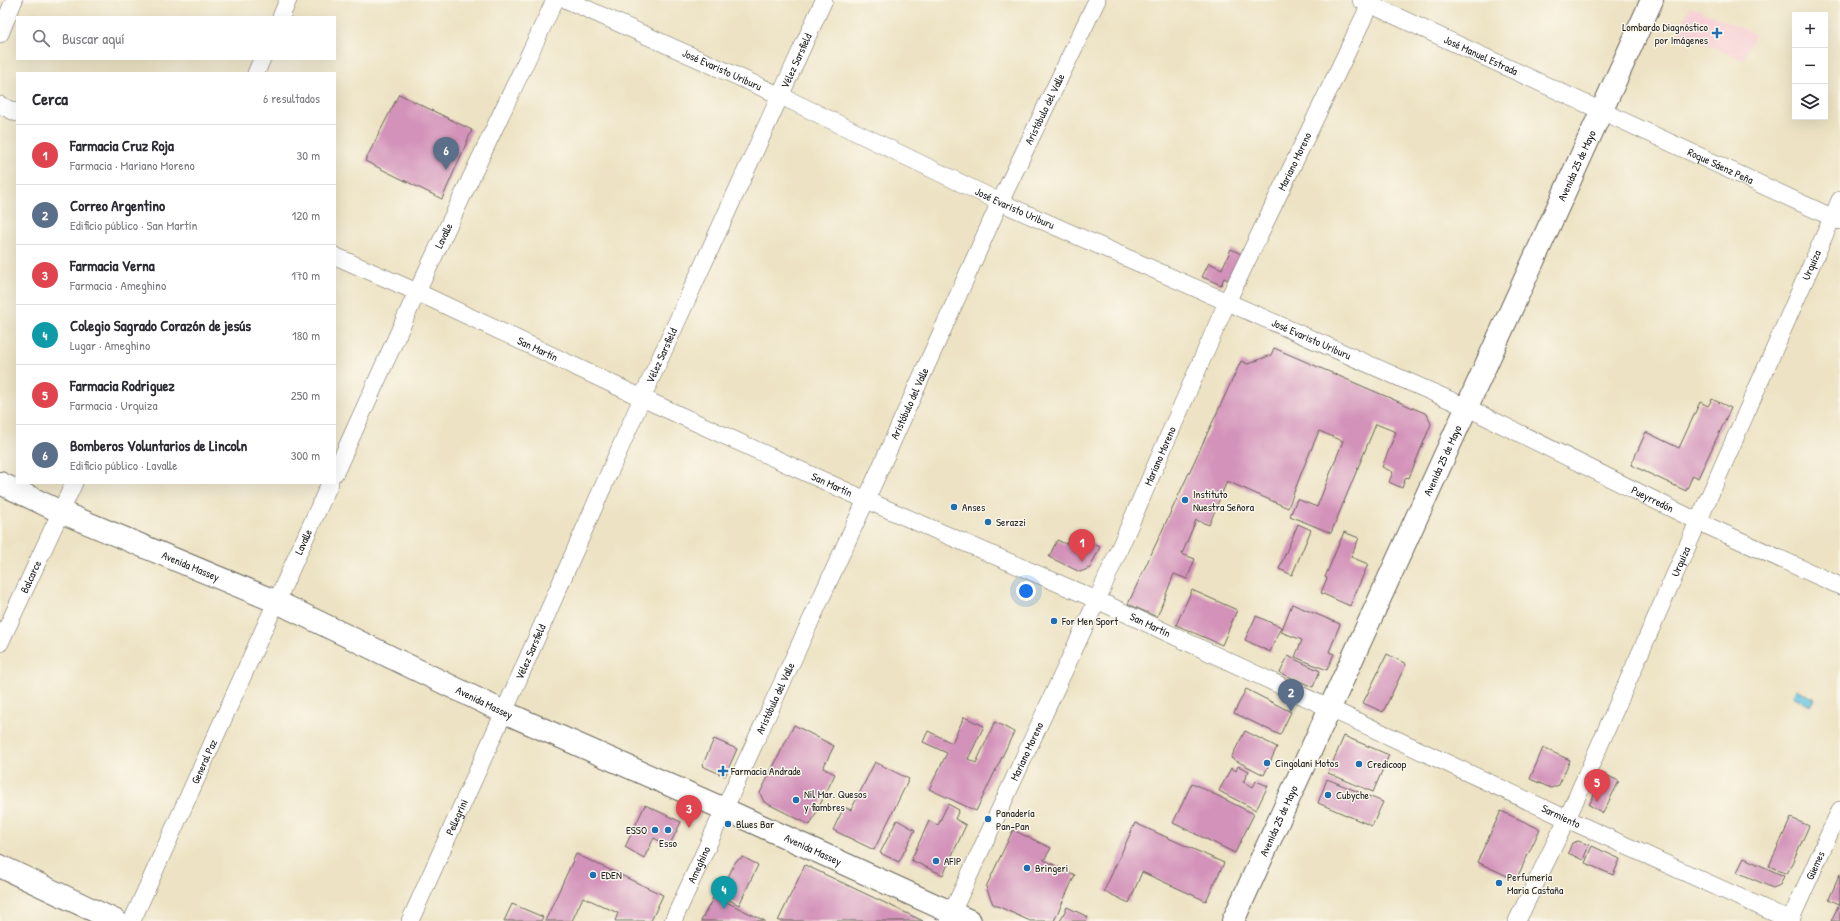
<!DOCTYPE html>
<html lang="es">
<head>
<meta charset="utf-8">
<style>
  :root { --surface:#fff; --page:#f7f7f7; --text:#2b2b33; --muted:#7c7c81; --line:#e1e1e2; --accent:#1f6fb2 }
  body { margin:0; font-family:"Patrick Hand",sans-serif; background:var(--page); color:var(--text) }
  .controls { position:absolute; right:12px; top:12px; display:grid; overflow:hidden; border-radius:0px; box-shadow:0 4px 16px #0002 }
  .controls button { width:36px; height:36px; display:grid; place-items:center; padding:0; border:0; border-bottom:1px solid var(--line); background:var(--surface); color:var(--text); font:20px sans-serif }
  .you { position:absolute; left:1026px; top:591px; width:14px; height:14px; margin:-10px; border:3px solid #fff; border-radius:50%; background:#1a73e8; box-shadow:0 0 0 6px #1a73e833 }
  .badge { display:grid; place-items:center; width:26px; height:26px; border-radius:50%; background:var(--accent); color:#fff; font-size:13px; font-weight:700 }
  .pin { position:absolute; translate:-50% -33px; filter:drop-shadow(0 1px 2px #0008) }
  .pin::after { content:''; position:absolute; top:21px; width:14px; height:12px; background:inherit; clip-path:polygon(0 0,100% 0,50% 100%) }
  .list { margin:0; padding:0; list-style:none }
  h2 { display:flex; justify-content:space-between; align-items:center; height:52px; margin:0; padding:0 16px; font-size:17px }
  h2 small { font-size:13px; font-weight:400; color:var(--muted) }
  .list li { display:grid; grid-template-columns:26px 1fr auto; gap:12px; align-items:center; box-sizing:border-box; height:60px; padding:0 16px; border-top:1px solid var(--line) }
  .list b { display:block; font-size:15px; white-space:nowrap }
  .list p { margin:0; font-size:13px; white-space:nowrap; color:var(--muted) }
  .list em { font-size:13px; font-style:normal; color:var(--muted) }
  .icon { flex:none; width:22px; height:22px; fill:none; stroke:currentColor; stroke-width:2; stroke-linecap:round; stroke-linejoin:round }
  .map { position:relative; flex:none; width:1840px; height:921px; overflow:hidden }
  .search { position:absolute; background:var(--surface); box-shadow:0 4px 16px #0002; left:16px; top:16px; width:320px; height:44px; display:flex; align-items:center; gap:10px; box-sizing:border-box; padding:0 14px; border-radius:0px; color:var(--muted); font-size:15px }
  .panel { position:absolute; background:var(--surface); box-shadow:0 4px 16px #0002; left:16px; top:72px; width:320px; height:412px; border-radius:0px }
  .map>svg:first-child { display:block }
  .built { fill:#f7cfd4 }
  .water { fill:#63c4e1; stroke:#40707e }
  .building { fill:#d392b9 }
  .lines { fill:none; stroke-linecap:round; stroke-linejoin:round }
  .minor-casing { stroke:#656257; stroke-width:18 }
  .secondary-casing { stroke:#656257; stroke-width:24 }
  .minor { stroke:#fff; stroke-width:17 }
  .secondary { stroke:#fff; stroke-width:22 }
  .poi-dot { fill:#1f6fb2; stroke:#fbf7ec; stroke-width:1.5 }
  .labels { text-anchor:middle; stroke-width:3; stroke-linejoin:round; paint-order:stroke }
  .poi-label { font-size:11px; fill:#1c1c1c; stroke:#fbf7ec; text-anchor:start }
  .street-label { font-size:11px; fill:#1c1c1c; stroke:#fbf7ec }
</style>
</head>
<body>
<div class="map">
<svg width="1840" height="921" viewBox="0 0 1840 921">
  <rect width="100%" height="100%" fill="#fbf7ec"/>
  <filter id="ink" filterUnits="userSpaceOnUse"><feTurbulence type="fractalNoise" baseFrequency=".025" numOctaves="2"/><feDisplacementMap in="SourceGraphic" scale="8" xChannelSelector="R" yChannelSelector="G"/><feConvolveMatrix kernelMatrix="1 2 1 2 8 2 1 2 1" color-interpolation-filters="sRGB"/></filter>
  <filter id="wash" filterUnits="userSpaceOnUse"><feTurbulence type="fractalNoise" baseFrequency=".012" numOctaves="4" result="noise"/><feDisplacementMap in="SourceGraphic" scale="16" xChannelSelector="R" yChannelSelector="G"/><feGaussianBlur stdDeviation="0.9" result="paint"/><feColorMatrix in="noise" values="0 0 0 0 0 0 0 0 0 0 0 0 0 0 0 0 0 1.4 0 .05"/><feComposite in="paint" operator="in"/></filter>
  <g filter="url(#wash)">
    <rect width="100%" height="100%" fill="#ede3c4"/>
    <path class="built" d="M1690,6L1755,34L1743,60L1679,32Z"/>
    <path class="water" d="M1796,689L1814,699L1810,706L1793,696Z"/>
    <g id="blocks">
      <path class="building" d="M399,94L472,130L442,199L365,161Z
        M1231,249L1243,255L1230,281L1224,278L1221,285L1202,277L1209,263L1222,269Z
        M1274,348L1427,414L1431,424L1409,478L1406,477L1402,488L1389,482L1393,472L1382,467L1396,432L1376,424L1331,533L1290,516L1297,499L1317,507L1343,441L1319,431L1302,471L1288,508L1227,481L1209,525L1196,520L1182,554L1195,559L1187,579L1174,574L1157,617L1128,604L1241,361L1248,364L1271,355Z
        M1712,399L1731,408L1698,478L1693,475L1686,491L1631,465L1646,432L1679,448L1700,402L1708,406Z
        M1298,524L1311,530L1292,575L1279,569Z
        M1344,532L1359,538L1351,557L1368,564L1350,606L1321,593L1327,578L1325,577Z
        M1071,534L1100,547L1090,568L1080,572L1049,557L1057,540L1066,544Z
        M1192,590L1237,610L1222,645L1176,625Z
        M1292,604L1340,624L1329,652L1334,654L1327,670L1295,657L1302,640L1281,632Z
        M1256,616L1281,627L1270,652L1245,640Z
        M1387,654L1406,664L1383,712L1363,703Z
        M1288,656L1320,671L1313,687L1280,673Z
        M1246,689L1291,712L1280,735L1234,713Z
        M964,717L984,726L968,759L976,763L995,722L1014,732L976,811L929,789L947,753L923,742L928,731L952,743Z
        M794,725L834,746L823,768L835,774L810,825L764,802L760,793Z
        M1245,731L1277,747L1264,775L1231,758Z
        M1344,736L1389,755L1373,792L1328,773Z
        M714,739L737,749L725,776L702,766Z
        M1543,748L1570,760L1559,785L1551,788L1530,779Z
        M875,762L909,779L874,850L833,830L844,807L851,810Z
        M1238,766L1249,771L1243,782L1253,787L1256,781L1268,786L1256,810L1219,791L1231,768L1236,771Z
        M1604,774L1619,781L1603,813L1589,805Z
        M1327,779L1383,802L1372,826L1318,803Z
        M1192,783L1254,814L1235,853L1173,823Z
        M948,804L959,810L955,819L966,825L943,875L911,860L929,821L938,825Z
        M645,805L681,822L669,846L654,838L644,858L625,847Z
        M1501,811L1540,829L1516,880L1477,862Z
        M1791,818L1809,826L1787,874L1769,866Z
        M897,820L915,830L899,862L880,853Z
        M1135,823L1224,863L1206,901L1142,872L1129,903L1104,891Z
        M1013,830L1051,848L1044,860L1075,875L1054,921H1030L993,904L986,887Z
        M1578,841L1589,845L1583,860L1568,853L1572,843Z
        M1592,846L1620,859L1613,875L1585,863Z
        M576,854L663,895L651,921H615L618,913L583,897L572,921H545Z
        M743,857L758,865L739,905L719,895L736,861Z
        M1744,858L1784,876L1780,885L1773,888L1737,872Z
        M805,865L923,921H778Z
        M1840,874V921H1831L1839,904L1829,899Z
        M714,896L765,921H701Z
        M512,904L543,917L541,921H504Z
        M1067,907L1088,917L1086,921H1060Z"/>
    </g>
  </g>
  <g filter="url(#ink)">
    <use href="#blocks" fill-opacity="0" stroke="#656257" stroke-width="1"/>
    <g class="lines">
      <defs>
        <g id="minor">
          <path id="s1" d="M567,0L781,96L1000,202L1466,407L1697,521L1840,586"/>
          <path id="s2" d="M1361,0L1840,221"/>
          <path d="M281,17L288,0"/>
          <path d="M0,34L14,0"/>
          <path d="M256,73L262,59"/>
          <path d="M0,105L17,113"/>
          <path id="s3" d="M335,256L417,292L642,398L866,500L1097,600L1567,819L1792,921"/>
          <path id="s4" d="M335,473L417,292L555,0"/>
          <path id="s5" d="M0,643L74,483"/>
          <path id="s6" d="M132,921L330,483"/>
          <path id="s7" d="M410,921L504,712L642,398L824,0"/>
          <path id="s8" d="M673,921L866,500L1000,202L1097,0"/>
          <path id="s9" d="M948,921L1097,600L1227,302L1372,0"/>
          <path id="s10" d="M1517,921L1567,819L1840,200"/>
          <path id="s11" d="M1790,921L1840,810"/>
        </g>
        <g id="secondary">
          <path id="s12" d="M0,483L61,512L277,602L504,712L724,809L970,921"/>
          <path d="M0,866L116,921"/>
          <path id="s13" d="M1233,921L1652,0"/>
        </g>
      </defs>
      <use href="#minor" class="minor-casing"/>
      <use href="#secondary" class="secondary-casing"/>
      <use href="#minor" class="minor"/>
      <use href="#secondary" class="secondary"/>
    </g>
  </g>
  <g class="poi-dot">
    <path d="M1715 27h4v4h4v4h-4v4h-4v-4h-4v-4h4z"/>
    <circle cx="1185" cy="500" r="4"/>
    <circle cx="954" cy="507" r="4"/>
    <circle cx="988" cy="522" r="4"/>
    <circle cx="1054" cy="621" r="4"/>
    <circle cx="1267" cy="763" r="4"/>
    <circle cx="1359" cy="764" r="4"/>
    <path d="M721 765h4v4h4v4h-4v4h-4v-4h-4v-4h4z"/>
    <circle cx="1328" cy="795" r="4"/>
    <circle cx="796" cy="800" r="4"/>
    <circle cx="988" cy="819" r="4"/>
    <circle cx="728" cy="824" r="4"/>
    <circle cx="655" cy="830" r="4"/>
    <circle cx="668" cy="830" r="4"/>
    <circle cx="936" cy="861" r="4"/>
    <circle cx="1027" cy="868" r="4"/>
    <circle cx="593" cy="875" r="4"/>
    <circle cx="1499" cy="883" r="4"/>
  </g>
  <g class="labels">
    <g class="poi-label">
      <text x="1708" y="31" text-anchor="end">Lombardo Diagnóstico<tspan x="1708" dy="13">por Imágenes</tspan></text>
      <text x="1193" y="498">Instituto<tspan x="1193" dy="13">Nuestra Señora</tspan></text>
      <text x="962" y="511">Anses</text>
      <text x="996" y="526">Serazzi</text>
      <text x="1062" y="625">For Men Sport</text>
      <text x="1275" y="767">Cingolani Motos</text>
      <text x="1367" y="768">Credicoop</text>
      <text x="731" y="775">Farmacia Andrade</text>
      <text x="804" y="798">Nil Mar. Quesos<tspan x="804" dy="13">y fiambres</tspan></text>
      <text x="1336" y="799">Cubyche</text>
      <text x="996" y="817">Panadería<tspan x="996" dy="13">Pan-Pan</tspan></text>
      <text x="736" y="828">Blues Bar</text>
      <text x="647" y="834" text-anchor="end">ESSO</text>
      <text x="668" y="847" text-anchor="middle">Esso</text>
      <text x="944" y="865">AFIP</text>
      <text x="1035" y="872">Bringeri</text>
      <text x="601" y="879">EDEN</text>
      <text x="1507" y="881">Perfumería<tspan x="1507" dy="13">Maria Castaña</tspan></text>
    </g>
    <g class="street-label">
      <text dy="4" stroke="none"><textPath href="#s2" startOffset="132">José Manuel Estrada</textPath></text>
      <text dy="4" stroke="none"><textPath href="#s7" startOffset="943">Vélez Sarsfield</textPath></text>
      <text dy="4" stroke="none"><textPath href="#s1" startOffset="170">José Evaristo Uriburu</textPath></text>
      <text dy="4" stroke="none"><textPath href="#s8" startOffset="893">Aristóbulo del Valle</textPath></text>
      <text dy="4" stroke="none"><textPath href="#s9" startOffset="835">Mariano Moreno</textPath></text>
      <text dy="4" stroke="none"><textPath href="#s13" startOffset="830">Avenida 25 de Mayo</textPath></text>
      <text dy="4" stroke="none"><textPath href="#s2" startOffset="396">Roque Sáenz Peña</textPath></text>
      <text dy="4" stroke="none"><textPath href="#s1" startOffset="494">José Evaristo Uriburu</textPath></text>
      <text dy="4" stroke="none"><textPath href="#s4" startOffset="261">Lavalle</textPath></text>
      <text dy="4" stroke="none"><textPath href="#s10" startOffset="719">Urquiza</textPath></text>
      <text dy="4" stroke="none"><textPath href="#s1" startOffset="818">José Evaristo Uriburu</textPath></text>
      <text dy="4" stroke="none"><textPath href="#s3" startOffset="223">San Martín</textPath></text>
      <text dy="4" stroke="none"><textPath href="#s7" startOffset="619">Vélez Sarsfield</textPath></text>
      <text dy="4" stroke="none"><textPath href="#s8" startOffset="569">Aristóbulo del Valle</textPath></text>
      <text dy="4" stroke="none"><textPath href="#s9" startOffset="511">Mariano Moreno</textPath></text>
      <text dy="4" stroke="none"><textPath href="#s13" startOffset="506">Avenida 25 de Mayo</textPath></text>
      <text dy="4" stroke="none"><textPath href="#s3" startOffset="547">San Martín</textPath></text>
      <text dy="4" stroke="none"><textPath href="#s1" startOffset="1195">Pueyrredón</textPath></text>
      <text dy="4" stroke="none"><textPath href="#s6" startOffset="416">Lavalle</textPath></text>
      <text dy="4" stroke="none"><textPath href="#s10" startOffset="395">Urquiza</textPath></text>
      <text dy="4" stroke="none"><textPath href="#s12" startOffset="208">Avenida Massey</textPath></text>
      <text dy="4" stroke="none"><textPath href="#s5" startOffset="73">Balcarce</textPath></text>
      <text dy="4" stroke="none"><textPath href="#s3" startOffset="895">San Martín</textPath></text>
      <text dy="4" stroke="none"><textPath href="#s7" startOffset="295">Vélez Sarsfield</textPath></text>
      <text dy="4" stroke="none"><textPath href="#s8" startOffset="245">Aristóbulo del Valle</textPath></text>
      <text dy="4" stroke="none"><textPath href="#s12" startOffset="532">Avenida Massey</textPath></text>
      <text dy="4" stroke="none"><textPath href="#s9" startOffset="187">Mariano Moreno</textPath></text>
      <text dy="4" stroke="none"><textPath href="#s6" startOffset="175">General Paz</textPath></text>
      <text dy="4" stroke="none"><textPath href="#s3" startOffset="1348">Sarmiento</textPath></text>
      <text dy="4" stroke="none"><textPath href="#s7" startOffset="114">Pellegrini</textPath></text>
      <text dy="4" stroke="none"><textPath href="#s13" startOffset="110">Avenida 25 de Mayo</textPath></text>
      <text dy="4" stroke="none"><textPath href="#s12" startOffset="892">Avenida Massey</textPath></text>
      <text dy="4" stroke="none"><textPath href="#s8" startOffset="62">Ameghino</textPath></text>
      <text dy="4" stroke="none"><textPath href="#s11" startOffset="61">Güemes</textPath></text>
    </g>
  </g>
</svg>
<div class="controls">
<button>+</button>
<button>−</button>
<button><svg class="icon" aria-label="layers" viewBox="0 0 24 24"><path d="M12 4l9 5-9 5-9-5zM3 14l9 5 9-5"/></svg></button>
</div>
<div class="you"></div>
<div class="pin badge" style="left:1082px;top:562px;background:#e0444e">1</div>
<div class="pin badge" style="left:1291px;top:712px;background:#5c6f8a">2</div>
<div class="pin badge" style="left:689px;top:828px;background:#e0444e">3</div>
<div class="pin badge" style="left:724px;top:909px;background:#0f9aa8">4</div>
<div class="pin badge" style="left:1597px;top:802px;background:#e0444e">5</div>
<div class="pin badge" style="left:446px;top:170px;background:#5c6f8a">6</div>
<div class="search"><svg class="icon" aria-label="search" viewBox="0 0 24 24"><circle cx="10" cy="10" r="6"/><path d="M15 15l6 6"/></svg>Buscar aquí</div>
<section class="panel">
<h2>Cerca<small>6 resultados</small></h2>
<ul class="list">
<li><span class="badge" style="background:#e0444e">1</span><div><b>Farmacia Cruz Roja</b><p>Farmacia · Mariano Moreno</p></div><em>30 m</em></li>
<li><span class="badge" style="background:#5c6f8a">2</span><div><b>Correo Argentino</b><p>Edificio público · San Martín</p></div><em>120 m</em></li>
<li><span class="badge" style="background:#e0444e">3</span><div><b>Farmacia Verna</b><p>Farmacia · Ameghino</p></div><em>170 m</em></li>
<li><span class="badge" style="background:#0f9aa8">4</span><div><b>Colegio Sagrado Corazón de jesús</b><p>Lugar · Ameghino</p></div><em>180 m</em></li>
<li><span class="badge" style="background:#e0444e">5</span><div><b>Farmacia Rodriguez</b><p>Farmacia · Urquiza</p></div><em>250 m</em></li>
<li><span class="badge" style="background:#5c6f8a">6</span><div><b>Bomberos Voluntarios de Lincoln</b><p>Edificio público · Lavalle</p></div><em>300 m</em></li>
</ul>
</section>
</div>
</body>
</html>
